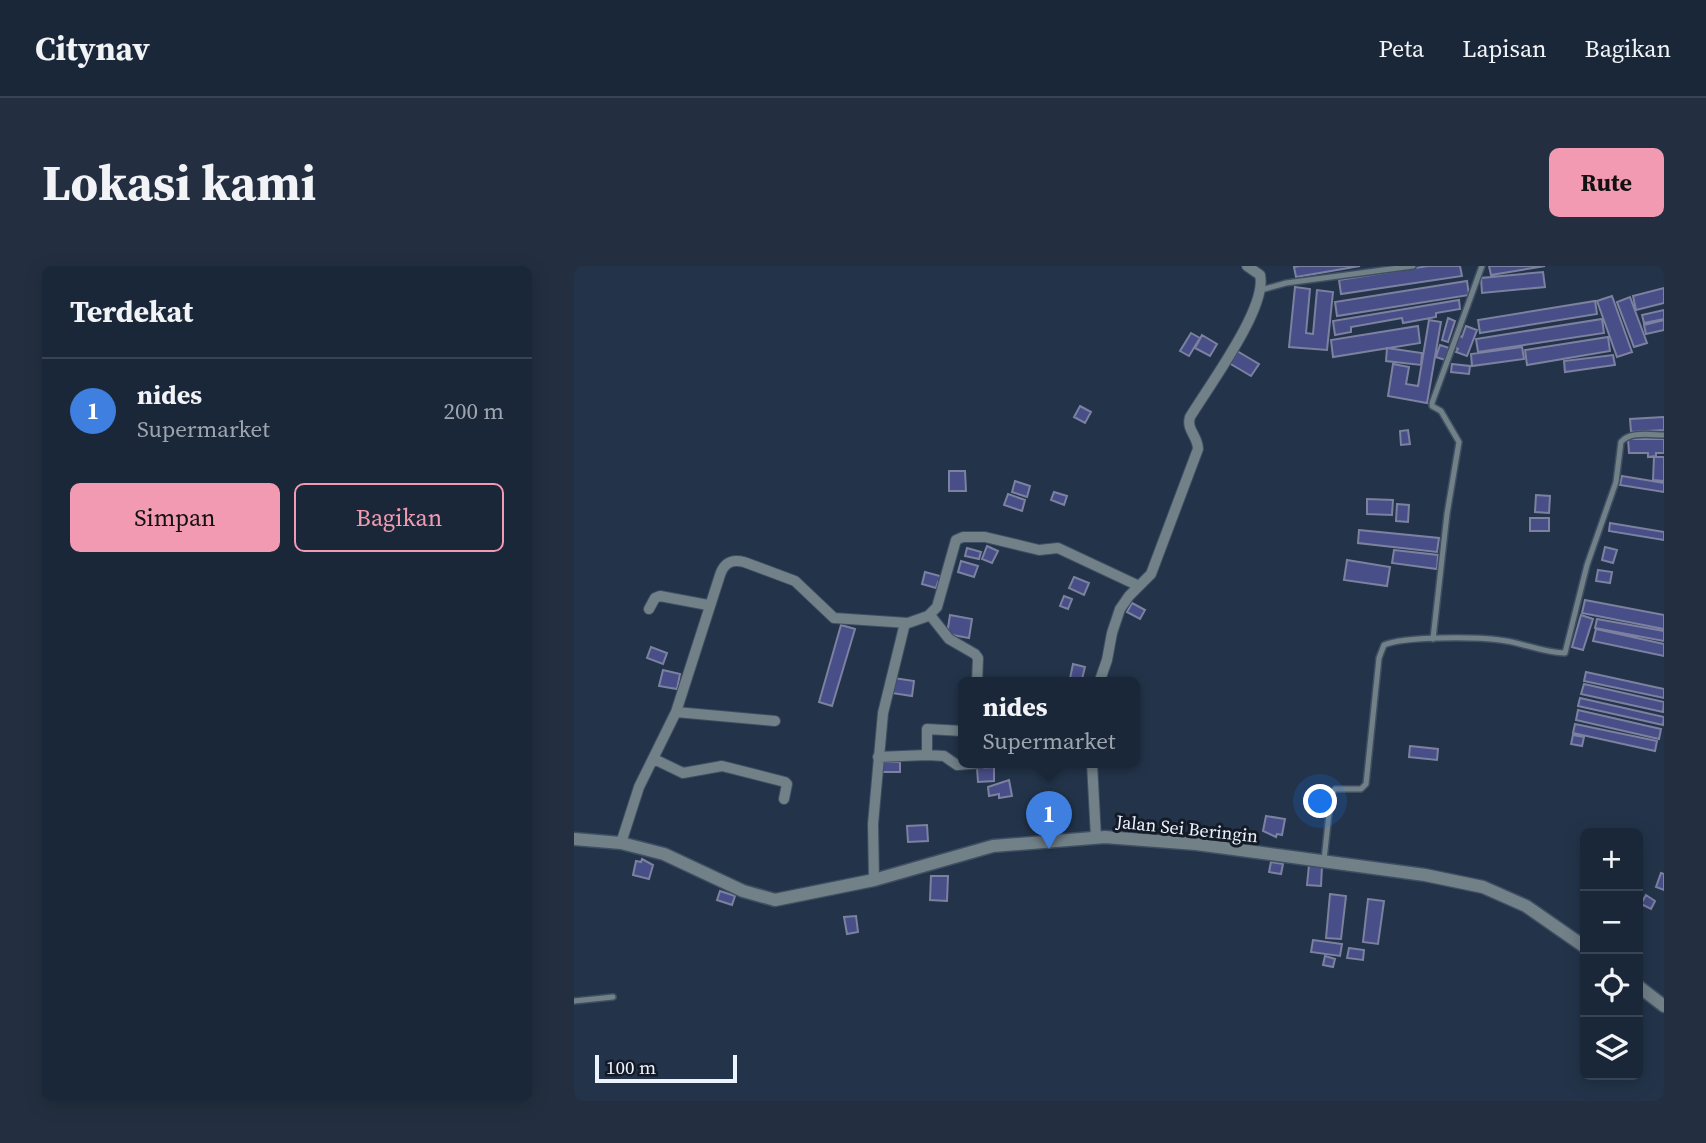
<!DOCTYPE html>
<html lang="id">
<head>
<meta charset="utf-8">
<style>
  :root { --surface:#1a2738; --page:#232f40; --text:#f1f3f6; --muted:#9fa5ae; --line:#384453; --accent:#f19ab2 }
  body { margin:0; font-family:"Source Serif 4",serif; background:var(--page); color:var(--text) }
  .controls { position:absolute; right:21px; bottom:21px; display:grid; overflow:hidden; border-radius:10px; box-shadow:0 4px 18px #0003 }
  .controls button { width:63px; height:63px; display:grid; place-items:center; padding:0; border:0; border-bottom:2px solid var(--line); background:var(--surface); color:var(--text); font:35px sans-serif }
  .scale { position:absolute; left:21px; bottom:18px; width:142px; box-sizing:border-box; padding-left:7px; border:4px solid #eaf3ff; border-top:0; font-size:19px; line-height:24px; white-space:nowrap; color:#eaf3ff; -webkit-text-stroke:5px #141b26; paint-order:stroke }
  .you { position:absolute; left:747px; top:536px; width:24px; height:24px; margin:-18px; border:5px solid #fff; border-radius:50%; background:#1a73e8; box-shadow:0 0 0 10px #1a73e833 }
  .badge { display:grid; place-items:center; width:46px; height:46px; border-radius:50%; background:var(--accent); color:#fff; font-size:23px; font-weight:700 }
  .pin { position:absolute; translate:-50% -58px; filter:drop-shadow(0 2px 4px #0008) }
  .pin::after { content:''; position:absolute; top:37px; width:24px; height:21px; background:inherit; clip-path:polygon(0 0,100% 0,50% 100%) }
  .popup { position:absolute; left:384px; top:411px; width:182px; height:91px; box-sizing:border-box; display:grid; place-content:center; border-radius:10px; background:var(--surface); filter:drop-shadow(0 2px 5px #0005); font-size:23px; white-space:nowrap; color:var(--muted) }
  .popup b { font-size:26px; color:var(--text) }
  .popup::after { content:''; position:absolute; left:50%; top:100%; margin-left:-14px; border:14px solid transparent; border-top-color:var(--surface) }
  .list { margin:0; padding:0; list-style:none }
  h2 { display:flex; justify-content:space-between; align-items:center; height:91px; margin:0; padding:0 28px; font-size:30px }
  h2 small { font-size:23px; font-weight:400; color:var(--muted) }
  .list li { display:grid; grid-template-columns:46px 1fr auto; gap:21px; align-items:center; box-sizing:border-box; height:105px; padding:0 28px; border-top:2px solid var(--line) }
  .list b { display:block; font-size:26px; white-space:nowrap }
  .list p { margin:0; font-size:23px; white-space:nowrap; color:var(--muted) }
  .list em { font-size:23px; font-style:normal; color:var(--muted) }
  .actions { display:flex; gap:14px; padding:21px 28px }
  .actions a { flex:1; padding:16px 0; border:2px solid var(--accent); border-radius:10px; text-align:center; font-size:24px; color:var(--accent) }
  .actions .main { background:var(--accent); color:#111 }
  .icon { flex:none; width:38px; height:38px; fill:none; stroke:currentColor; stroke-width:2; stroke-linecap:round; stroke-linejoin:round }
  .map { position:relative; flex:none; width:1090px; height:835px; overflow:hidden; border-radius:10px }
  header { display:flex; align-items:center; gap:42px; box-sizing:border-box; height:98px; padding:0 35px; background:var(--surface); border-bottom:2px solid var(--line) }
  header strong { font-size:33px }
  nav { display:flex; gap:38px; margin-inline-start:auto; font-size:24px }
  .intro { display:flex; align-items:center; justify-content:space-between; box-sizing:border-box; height:168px; padding:0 42px }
  h1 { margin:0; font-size:49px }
  .button { padding:18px 32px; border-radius:10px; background:var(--accent); color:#111; font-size:24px; font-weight:700 }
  main { display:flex; gap:42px; padding:0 42px }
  aside { flex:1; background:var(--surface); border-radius:10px; box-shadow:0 4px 18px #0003 }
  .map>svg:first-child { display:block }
  .building { fill:#484e88; stroke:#7c819f; stroke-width:2 }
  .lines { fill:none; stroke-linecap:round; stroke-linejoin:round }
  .service-casing { stroke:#3f4f63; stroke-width:8 }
  .minor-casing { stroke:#3f4f63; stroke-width:12 }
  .tertiary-casing { stroke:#3f4f63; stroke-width:15 }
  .service { stroke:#728088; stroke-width:5 }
  .minor { stroke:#728088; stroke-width:10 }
  .tertiary { stroke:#728088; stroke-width:12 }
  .labels { text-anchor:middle; stroke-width:6; stroke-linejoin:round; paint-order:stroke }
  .street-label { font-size:18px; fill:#eaf3ff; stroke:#141b26 }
</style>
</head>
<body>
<header>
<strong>Citynav</strong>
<nav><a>Peta</a><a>Lapisan</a><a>Bagikan</a></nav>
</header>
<div class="intro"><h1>Lokasi kami</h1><a class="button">Rute</a></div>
<main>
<aside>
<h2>Terdekat<small></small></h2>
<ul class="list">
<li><span class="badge" style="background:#3f7fe0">1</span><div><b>nides</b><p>Supermarket</p></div><em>200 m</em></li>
</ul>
<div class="actions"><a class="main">Simpan</a><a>Bagikan</a></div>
</aside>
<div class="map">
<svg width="1090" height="835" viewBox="0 0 1090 835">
  <rect width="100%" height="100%" fill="#23344a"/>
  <path class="building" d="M726,0H786L722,11L720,1Z
    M854,0H886L888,10L767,28L765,14Z
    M915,0H971L917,9Z
    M969,6L971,21L908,27L907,12Z
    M893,15L895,29L763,50L761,36Z
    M721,21L736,23L732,67L739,68L743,24L759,26L753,84L715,81Z
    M1090,22V37L1062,44L1059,30Z
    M1038,30L1058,86L1043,91L1023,35Z
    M1056,31L1073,77L1060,81L1043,36Z
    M885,34L886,43L862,47V51L829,57L828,52L777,61V66L761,69L759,55Z
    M1021,35L1023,48L906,67L904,54Z
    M1090,44V53L1070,57L1068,49Z
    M874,52L881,55L874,76L868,74Z
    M1028,53L1030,67L904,86L902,73Z
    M855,54L867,56L853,137L814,130L819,98L835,101L832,118L844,120Z
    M1090,54V64L1072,68L1070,59Z
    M844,60L846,77L759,91L757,74Z
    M892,60L903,64L893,90L882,86L884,83L880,81L884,69L888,71Z
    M617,67L626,72L615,90L606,85Z
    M628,69L643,78L636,90L621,82Z
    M1034,71L1036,85L953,99L951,84Z
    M866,79L875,82L871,94L862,91Z
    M948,81L950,93L898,100L897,88Z
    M813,82L848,87L847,99L812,95Z
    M663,85L685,98L677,110L655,97Z
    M1039,89L1041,99L991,106L990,95Z
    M878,98L896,100L895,108L877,106Z
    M506,140L517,146L511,157L500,151Z
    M1090,151V164L1057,166L1056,153Z
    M834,164L836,178L827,179L826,165Z
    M1054,173H1090V187H1082V190L1074,191V187H1055Z
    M1080,191H1090V215L1079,214Z
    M375,205H391L392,225H375Z
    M1048,210L1090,217V226L1046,219Z
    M441,215L456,220L453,231L438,226Z
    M480,226L493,230L490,239L477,234Z
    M434,228L451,234L448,245L430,239Z
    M962,229L976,230L975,247L961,246Z
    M793,233L819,234L818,249L793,248Z
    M823,238L835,239L834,256L822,255Z
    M956,252H975V265H956Z
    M1036,257L1090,266V274L1035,265Z
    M785,264L865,272L863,286L784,277Z
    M413,280L424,285L418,297L408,293Z
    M1031,281L1043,284L1039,297L1028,294Z
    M393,282L407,286L405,293L391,290Z
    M820,284L864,289L863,303L818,297Z
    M773,294L816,301L813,320L770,314Z
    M387,295L404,300L400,311L384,306Z
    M1024,304L1038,306L1036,317L1022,315Z
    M351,306L366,310V317L364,316L362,322L348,318Z
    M500,311L515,317L510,329L495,322Z
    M490,330L498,333L494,343L486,340Z
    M1011,334L1090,349V363L1008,347Z
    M558,337L571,344L566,353L553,346Z
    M376,349L398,353L395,372L373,368Z
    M1007,349L1019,353L1009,384L998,381Z
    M1023,353L1090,365V375L1021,362Z
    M267,359L281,363L258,440L245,436Z
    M1022,363L1090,378V390L1019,375Z
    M77,381L93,387L89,398L73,392Z
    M499,398L511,401L507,417H495Z
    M89,404L106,408L103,423L85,420Z
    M1012,406L1090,423V432L1010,415Z
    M320,412L340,415L338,430L318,427Z
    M1010,418L1090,436L1089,446L1007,428Z
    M1006,432L1090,451L1089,459L1004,440Z
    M1004,444L1087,463L1085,473L1002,454Z
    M1001,458L1083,475L1081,485L999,467Z
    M999,469L1010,471L1008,480L997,478Z
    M836,480L864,483L863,494L835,491Z
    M308,496H326V506H308Z
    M420,501V515L404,516L403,502Z
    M435,514L438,530L425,532V528L415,530L414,521Z
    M692,550L711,553L708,569L703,568L702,571L689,565Z
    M353,559L354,575L334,576L333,560Z
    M68,593L79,599L75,613L59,609L62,595L67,596Z
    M697,596L709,598L707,608L695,606Z
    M735,599L748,600L747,620L733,619Z
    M1087,607L1090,608V624L1082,621Z
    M357,610H374L373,635L356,634Z
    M146,625L161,630L158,639L143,634Z
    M756,628L772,630L767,673L752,672Z
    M1072,629L1081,635L1077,643L1067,638Z
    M794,633L810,635L804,678L789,676Z
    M282,650L284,666L273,668L270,651Z
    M739,674L768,678L766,690L737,686Z
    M775,682L790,684L789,694L773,692Z
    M751,690L761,693L759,701L749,699Z"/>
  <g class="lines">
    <defs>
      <path id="service" d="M687,24L712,17L839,0
        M859,373L873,248L885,176L867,145L858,140V137L908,0
        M750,594L757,529L761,523H787L792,518L805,392L810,379C830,370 903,371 926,374C947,376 969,387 991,387L1013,299L1042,216L1047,176C1056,165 1077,169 1090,169
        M0,735L39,731"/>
      <path id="minor" d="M75,343L81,332L86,330L134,339
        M356,349L375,373L401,388L404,392L403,417
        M525,417L533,394L538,367L546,343L555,330L577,308L624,183C624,170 612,164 616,151C634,121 694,41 686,9L673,0
        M102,446L201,455
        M353,489V463L389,465
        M304,491L353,489L370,490L383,499L407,497
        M80,493L109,507L148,500L211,516L213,518L210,533
        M518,497L522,572
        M47,577L65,521L102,446L146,309C150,297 157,293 170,296L221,315L260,352L334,357L354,350L363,341L382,274L389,271H411L465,284L484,282L565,320
        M300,614L299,558L309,447L331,357"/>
      <path id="tertiary" d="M0,573L47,577L90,588L169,625L201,634L300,614L419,580L531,571L622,578L851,609L909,621L952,640L1011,681
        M1064,720L1090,740"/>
    </defs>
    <use href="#service" class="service-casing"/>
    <use href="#minor" class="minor-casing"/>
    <use href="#tertiary" class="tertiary-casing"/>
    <use href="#service" class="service"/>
    <use href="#minor" class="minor"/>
    <use href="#tertiary" class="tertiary"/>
  </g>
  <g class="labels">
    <g class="street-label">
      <text transform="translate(613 563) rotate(6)" y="6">Jalan Sei Beringin</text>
    </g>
  </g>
</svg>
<div class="controls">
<button>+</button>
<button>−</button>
<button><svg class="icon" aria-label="locate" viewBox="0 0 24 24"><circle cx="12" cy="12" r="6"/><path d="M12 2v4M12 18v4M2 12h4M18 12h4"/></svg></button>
<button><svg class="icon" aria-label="layers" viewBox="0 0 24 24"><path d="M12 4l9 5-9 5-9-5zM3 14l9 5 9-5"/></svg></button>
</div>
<div class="scale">100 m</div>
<div class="you"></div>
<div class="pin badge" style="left:475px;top:583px;background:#3f7fe0">1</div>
<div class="popup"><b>nides</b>Supermarket</div>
</div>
</main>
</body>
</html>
